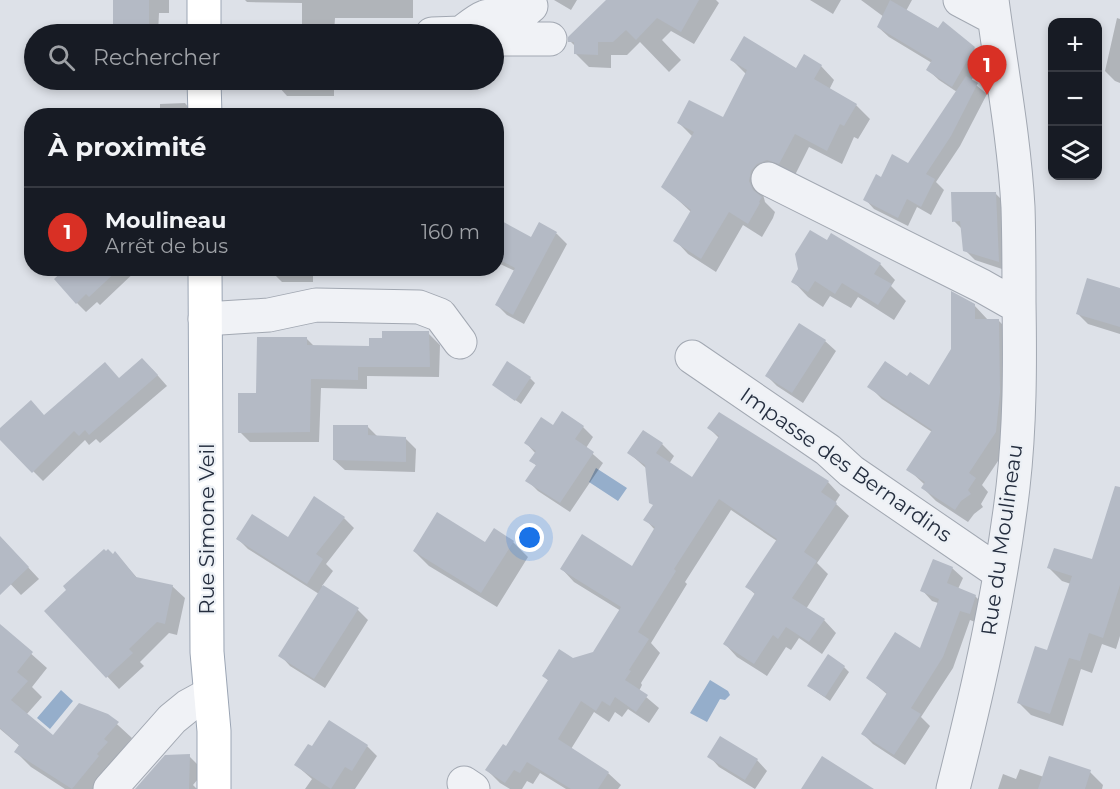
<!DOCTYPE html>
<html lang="fr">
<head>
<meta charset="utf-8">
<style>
  :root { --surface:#171b24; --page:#20242c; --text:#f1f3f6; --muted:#9ea1a6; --line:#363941; --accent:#d93025 }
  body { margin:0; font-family:Montserrat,sans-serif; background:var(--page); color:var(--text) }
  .controls { position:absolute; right:18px; top:18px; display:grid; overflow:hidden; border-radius:12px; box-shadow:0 3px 9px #0003 }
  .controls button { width:54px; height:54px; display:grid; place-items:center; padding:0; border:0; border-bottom:2px solid var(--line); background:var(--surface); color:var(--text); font:30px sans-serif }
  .you { position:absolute; left:530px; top:538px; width:21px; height:21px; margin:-15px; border:4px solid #fff; border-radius:50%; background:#1a73e8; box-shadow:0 0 0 9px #1a73e833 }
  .badge { display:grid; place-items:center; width:39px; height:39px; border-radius:50%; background:var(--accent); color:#fff; font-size:20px; font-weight:700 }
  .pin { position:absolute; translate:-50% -50px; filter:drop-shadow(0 2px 3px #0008) }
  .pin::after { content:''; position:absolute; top:32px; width:21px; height:18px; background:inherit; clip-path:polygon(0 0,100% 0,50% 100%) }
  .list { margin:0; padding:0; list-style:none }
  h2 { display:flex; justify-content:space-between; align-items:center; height:78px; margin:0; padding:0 24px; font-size:26px }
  h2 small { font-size:20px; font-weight:400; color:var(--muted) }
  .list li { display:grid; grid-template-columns:39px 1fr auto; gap:18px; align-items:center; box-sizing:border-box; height:90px; padding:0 24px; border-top:2px solid var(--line) }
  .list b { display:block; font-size:22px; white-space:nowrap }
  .list p { margin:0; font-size:20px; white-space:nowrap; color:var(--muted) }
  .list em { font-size:20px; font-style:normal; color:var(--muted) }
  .icon { flex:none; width:33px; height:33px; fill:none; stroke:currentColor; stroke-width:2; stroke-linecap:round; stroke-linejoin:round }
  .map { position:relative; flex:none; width:1120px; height:789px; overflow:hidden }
  .search { position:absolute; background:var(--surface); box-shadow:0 3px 9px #0003; left:24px; top:24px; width:480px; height:66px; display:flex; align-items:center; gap:15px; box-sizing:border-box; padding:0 21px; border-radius:33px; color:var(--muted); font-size:22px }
  .panel { position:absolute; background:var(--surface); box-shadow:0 3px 9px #0003; left:24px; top:108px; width:480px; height:168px; border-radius:24px }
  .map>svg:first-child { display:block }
  .water { fill:#95aecb }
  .shadow { fill:#0003 }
  .building { fill:#b4bac5 }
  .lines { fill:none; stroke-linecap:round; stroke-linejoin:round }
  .minor-casing { stroke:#a2a8b2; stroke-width:35 }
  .major-casing { stroke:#9ba5b4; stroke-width:35 }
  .minor { stroke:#f0f2f6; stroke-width:33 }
  .major { stroke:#fff; stroke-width:33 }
  .labels { text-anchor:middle; stroke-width:4.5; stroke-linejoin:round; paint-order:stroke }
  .street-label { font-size:21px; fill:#252e3f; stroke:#ecf0f5 }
</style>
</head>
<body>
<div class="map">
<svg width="1120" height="789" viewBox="0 0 1120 789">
  <rect width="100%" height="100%" fill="#dde1e8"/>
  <path class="water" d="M596,468L627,488L618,501L589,482Z
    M710,680L728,691L730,695L725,700L720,699L707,722L690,713Z
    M61,690L73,701L50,729L37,718Z"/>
  <path class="shadow" d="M115,0H169V13H159L158,34H120L114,29Z
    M245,0H413V18H335L334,34H302V3L247,2Z
    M554,0H577L571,10Z
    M609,0H716L719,3L694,44L671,31L662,40L681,60L669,72L640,42L627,55H611V68L589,67L576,54V47L570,41Z
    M810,0H841L833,14Z
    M861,0H912L906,11L974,48L984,59L971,81L987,94L960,146L936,182L944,190L931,215L917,207L908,226L874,209L865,199L909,165L957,92L939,80L928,70L932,63L889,37L878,27L884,17Z
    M1117,18L1120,19V83L1115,81L1105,71Z
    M732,60L797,70L821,66L834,80L829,90L856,105L870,119L858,139L854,137L842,164L809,147L794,177L763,194L765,202L775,212L773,218L762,237L743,225L716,272L688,254L675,240L691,212L663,186L693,137L679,123L723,119L746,74Z
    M279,80H334V96H287L279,87Z
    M185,103L195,116H160V104Z
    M383,114L419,116H383Z
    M995,193L1005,203L1008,271L975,260L965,250L963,230L954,221Z
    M539,224L557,234L567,244L524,324L507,315L497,305L515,271L496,262V226L531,239Z
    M827,242L880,264L895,280L891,286L906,301L894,320L858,297L851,308L830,296L823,307L808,297L793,281Z
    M68,268H139L100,305L97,302L86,312L77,303Z
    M272,268H313V282H282L272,272Z
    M1120,290V334L1088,324L1077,313Z
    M974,305L988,320H998L1011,333L1008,446L982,485L988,492L981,504L983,507L974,514L968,522L936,501L923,488L925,485L908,469L932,432L882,399L869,386L908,378L930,388L953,350Z
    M428,333L440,345L439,377L367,376V389L321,388L319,442H250L240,432L258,394L306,338L315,347L370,348L384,339Z
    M825,341L836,351L803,403L777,386L767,376Z
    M152,369L167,386L100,443L96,439L89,445L85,440L43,481L0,438V431L44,416L120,380Z
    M530,378L535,383L521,404L494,385Z
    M367,426L378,437L405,438L416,449L415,472L345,470L334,460Z
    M553,427H583L593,437L586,448L603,463L570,512L538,491L527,480L537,466L531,461L536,454L526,443Z
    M709,428L828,482L840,495L835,503L849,516L817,563L828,574L806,609L824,620L836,633L822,654L799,638L791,650L786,647L767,676L737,657L725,644L756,595L747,587L777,541L731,510L685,582L687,584L651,643L660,653L641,683L642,685L639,691L659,708L649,723L628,709L622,717L615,712L609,722L594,712L571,749L608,773L621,785L618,789H566L540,773L533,784L527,781L522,789H510L500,783L487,770L507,748L549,681L544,676L573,659L594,654L621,611L574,582L562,569L632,568L655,530L645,519L654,506L647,469L629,453L662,444L674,456L669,464L692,479L719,438Z
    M1120,493V636L1116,649L1102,644L1092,673L1081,669L1063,726L1031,715L1018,702L1047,652L1071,584L1062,581L1049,568L1093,561Z
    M344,518L354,528L326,564L333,571L322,586L358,610L368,620L325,688L290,666L280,655L319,594L248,549L238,539H288Z
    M0,537L39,579L21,595L0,573Z
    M513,542L528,557L497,607L429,566L414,551Z
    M115,553L138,579L172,586L185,598L177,635L169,633L140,662L144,666L119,689L46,611Z
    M952,568L963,578L958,589L975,596L986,607L980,624L970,620L953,668L921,717L930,726L905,765L873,744L863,734L888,695L868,678L921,650L938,603L932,601L922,590Z
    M0,626L47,668L32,687L42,697L26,715L53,737L107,715L132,738L118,755L122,758L99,789H65L31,767L16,752L20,746L0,729Z
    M844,667L849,672L830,701L814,690Z
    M367,746L377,756L355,789H305L312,779L296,765L313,748Z
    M189,756L198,765V779L193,785L197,789H137Z
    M709,756L757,760L767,771L755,789L719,767Z
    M1020,769L1044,777L1090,772L1103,785L1102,789H998L1003,774L1016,779Z"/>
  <path class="building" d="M113,0H149V30H113Z
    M606,0H699L681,32L657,18L636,40L626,30L613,42H598V55L574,54V42H568V37Z
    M890,0L938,28L943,21L975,47L952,87L926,70L932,60L877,27Z
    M744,36L796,68L804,54L822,65L814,79L857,104L844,126L840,124L827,151L795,134L779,164L767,160L757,164L751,171L749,181L753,190L762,197L759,202L760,203L748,224L729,212L701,259L673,241L691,210L661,187L694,132L677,123L689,100L723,117L747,70L730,60Z
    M966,76L978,83L951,136L926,174L935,179L921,207L907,199L898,218L863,200L876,174L881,177L892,154L908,163Z
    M951,192H996L999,262L963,251L960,221L952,222Z
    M496,218L531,237L539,222L557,232L513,315L495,305L515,268L496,258Z
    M810,230L827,240L831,233L881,263L874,274L892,284L878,305L842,283L835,294L815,281L808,292L791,282L798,269L795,254Z
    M66,268H120L89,297L86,294L76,304L54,279Z
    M1087,278L1120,288V327L1076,314Z
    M951,291L975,304V319H999L1000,393L996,432L969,473L976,478L968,490L971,494L961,501L955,510L921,488L925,482L906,470L932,430L867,387L885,361L907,376L910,372L929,385L951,349Z
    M799,323L826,340L792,393L765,376Z
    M382,331H429L430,367H358V380L311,379L310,432L238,433V393H256L257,337H307V345L369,346V338H382Z
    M142,358L158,375L89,435L85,430L79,436L74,431L32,473L0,440V428L31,400L44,415L105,362L119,378Z
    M507,361L531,377L515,401L492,385Z
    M562,411L584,426L575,439L594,452L560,503L525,481L536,465L529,461L536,451L524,443L541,417L553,425Z
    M719,412L829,481L821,492L837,503L804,552L817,561L792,598L825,619L809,642L786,627L778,639L773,635L754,664L723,644L755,593L745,587L777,539L719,499L674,569L676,571L638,632L649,639L629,670L631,671L625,680L648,695L636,712L615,697L610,706L602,701L596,711L581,701L558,739L609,772L598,789H571L527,762L520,773L514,770L505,783L485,770L503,744L506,746L548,680L542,676L559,649L573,658L593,652L621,607L560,569L582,534L632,566L655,527L643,520L653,505L649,503L645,465L627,453L643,430L663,443L656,453L692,477L719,436L707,428Z
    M333,425H368V435L406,437V462L333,460Z
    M1115,486L1120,487V585L1103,638L1089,633L1080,661L1069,658L1050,714L1017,703L1035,646L1047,650L1072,576L1047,568L1054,548L1092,559Z
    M314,496L345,517L316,554L323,559L307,584L236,539L252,514L288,537Z
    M437,512L485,542L494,528L514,541L481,593L413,551Z
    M0,536L29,567L0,595Z
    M104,549L106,551L108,549L113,554L115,551L136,577L173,585L165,624L157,622L129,649L133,653L106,678L44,611L66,590L63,586Z
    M933,559L953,567L947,583L976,595L970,614L960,611L943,657L911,708L921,714L894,755L861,734L887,693L866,678L895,632L920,648L939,599L920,591Z
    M323,585L359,608L314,679L278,656Z
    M0,624L33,652L17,672L28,681L11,700L53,735L79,703L108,714L119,722L104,739L108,742L97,754L99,756L72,789L14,752L19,745L0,728Z
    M828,654L845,666L825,697L807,686Z
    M329,720L368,745L352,771L345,767L331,789L294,765L308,744L312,746Z
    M720,736L758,759L745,780L707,757Z
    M190,754L189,789H135L165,755Z
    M822,756L874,789H801Z
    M1049,756L1091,770L1085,789H1038Z"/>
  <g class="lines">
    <defs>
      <path id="minor" d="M960,0L994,18
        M432,34L461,33
        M467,34L461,33C468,28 477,20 485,17C503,11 514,22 531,6
        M494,39H550
        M768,179L982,286L1019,307
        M205,319L269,315L316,305L419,307L440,315L460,342
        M692,357L828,450L851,471L1000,573
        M464,783L473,789
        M110,789L172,719L188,706L210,694
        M953,789C978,690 1001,589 1013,487C1020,426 1020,364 1019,302C1019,270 1019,238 1018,207C1014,137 1001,69 992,0"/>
      <path id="major" d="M204,0V34
        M204,80L205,116
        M205,268L207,652L214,731V789"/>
    </defs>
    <use href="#minor" class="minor-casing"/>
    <use href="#major" class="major-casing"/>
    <use href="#minor" class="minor"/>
    <use href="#major" class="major"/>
  </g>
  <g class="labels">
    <g class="street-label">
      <text transform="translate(846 465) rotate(35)" y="7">Impasse des Bernardins</text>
      <text transform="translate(207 529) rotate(-90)" y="7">Rue Simone Veil</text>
      <text transform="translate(1002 540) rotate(-82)" y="7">Rue du Moulineau</text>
    </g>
  </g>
</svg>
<div class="controls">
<button>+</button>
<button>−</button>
<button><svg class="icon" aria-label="layers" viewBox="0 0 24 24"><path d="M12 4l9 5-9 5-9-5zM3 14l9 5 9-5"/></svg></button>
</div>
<div class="you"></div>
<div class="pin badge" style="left:987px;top:95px">1</div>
<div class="search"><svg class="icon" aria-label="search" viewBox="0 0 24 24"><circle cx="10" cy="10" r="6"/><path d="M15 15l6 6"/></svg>Rechercher</div>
<section class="panel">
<h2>À proximité<small></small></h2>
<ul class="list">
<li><span class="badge">1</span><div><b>Moulineau</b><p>Arrêt de bus</p></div><em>160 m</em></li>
</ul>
</section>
</div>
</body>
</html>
